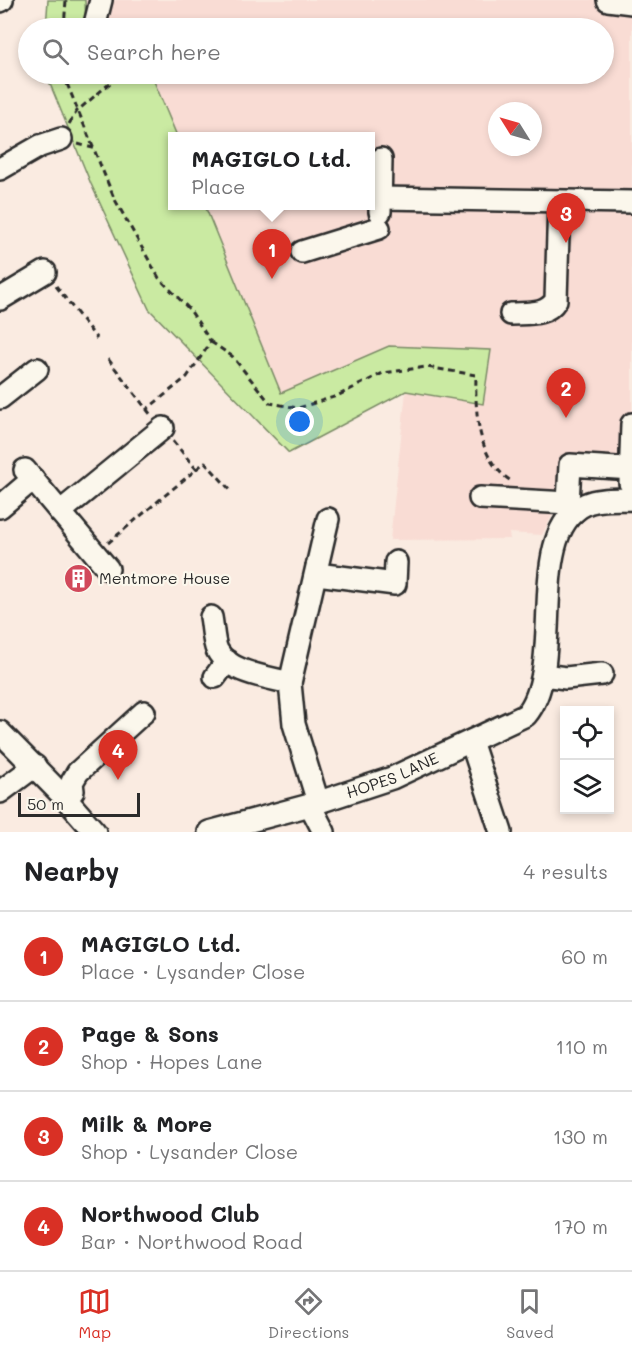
<!DOCTYPE html>
<html lang="en">
<head>
<meta charset="utf-8">
<style>
  :root { --surface:#fff; --page:#f6f6f6; --text:#202124; --muted:#757577; --line:#e0e0e0; --accent:#d93025 }
  body { margin:0; font-family:Mali,sans-serif; background:var(--page); color:var(--text) }
  .controls { position:absolute; right:18px; bottom:18px; display:grid; overflow:hidden; border-radius:0px; box-shadow:0 3px 9px #0003 }
  .controls button { width:54px; height:54px; display:grid; place-items:center; padding:0; border:0; border-bottom:2px solid var(--line); background:var(--surface); color:var(--text); font:30px sans-serif }
  .compass { position:absolute; left:488px; top:102px; width:54px; height:54px; border-radius:50%; background:var(--surface); box-shadow:0 3px 9px #0003; rotate:307deg }
  .scale { position:absolute; left:18px; bottom:15px; width:122px; box-sizing:border-box; padding-left:6px; border:3px solid #2b2b2b; border-top:0; font-size:16px; line-height:21px; white-space:nowrap; color:#2b2b2b; -webkit-text-stroke:4px #fbf7ec; paint-order:stroke }
  .you { position:absolute; left:300px; top:422px; width:21px; height:21px; margin:-15px; border:4px solid #fff; border-radius:50%; background:#1a73e8; box-shadow:0 0 0 9px #1a73e833 }
  .badge { display:grid; place-items:center; width:39px; height:39px; border-radius:50%; background:var(--accent); color:#fff; font-size:20px; font-weight:700 }
  .pin { position:absolute; translate:-50% -50px; filter:drop-shadow(0 2px 3px #0008) }
  .pin::after { content:''; position:absolute; top:32px; width:21px; height:18px; background:inherit; clip-path:polygon(0 0,100% 0,50% 100%) }
  .popup { position:absolute; left:168px; top:132px; width:207px; height:78px; box-sizing:border-box; display:grid; place-content:center; border-radius:0px; background:var(--surface); filter:drop-shadow(0 2px 4px #0005); font-size:20px; white-space:nowrap; color:var(--muted) }
  .popup b { font-size:22px; color:var(--text) }
  .popup::after { content:''; position:absolute; left:50%; top:100%; margin-left:-12px; border:12px solid transparent; border-top-color:var(--surface) }
  .list { margin:0; padding:0; list-style:none }
  h2 { display:flex; justify-content:space-between; align-items:center; height:78px; margin:0; padding:0 24px; font-size:26px }
  h2 small { font-size:20px; font-weight:400; color:var(--muted) }
  .list li { display:grid; grid-template-columns:39px 1fr auto; gap:18px; align-items:center; box-sizing:border-box; height:90px; padding:0 24px; border-top:2px solid var(--line) }
  .list b { display:block; font-size:22px; white-space:nowrap }
  .list p { margin:0; font-size:20px; white-space:nowrap; color:var(--muted) }
  .list em { font-size:20px; font-style:normal; color:var(--muted) }
  .icon { flex:none; width:33px; height:33px; fill:none; stroke:currentColor; stroke-width:2; stroke-linecap:round; stroke-linejoin:round }
  .map { position:relative; flex:none; width:632px; height:832px; overflow:hidden }
  .search { position:absolute; background:var(--surface); box-shadow:0 3px 9px #0003; left:18px; right:18px; top:18px; height:66px; display:flex; align-items:center; gap:15px; box-sizing:border-box; padding:0 21px; border-radius:33px; color:var(--muted); font-size:22px }
  .sheet { height:438px; background:var(--surface) }
  nav { display:flex; justify-content:space-around; align-items:center; box-sizing:border-box; height:84px; border-top:2px solid var(--line); background:var(--surface); font-size:16px; color:var(--muted) }
  nav a { display:grid; justify-items:center; gap:3px }
  nav .on { color:var(--accent) }
  .map>svg:first-child { display:block }
  .built { fill:#f9dcd4; fill-rule:evenodd }
  .green { fill:#caeaa2; stroke:#7a8a66; stroke-width:1.5 }
  .lines { fill:none; stroke-linecap:round; stroke-linejoin:round }
  .minor-casing { stroke:#2b2b2b; stroke-width:26 }
  .path { stroke:#2b2b2b; stroke-width:3; stroke-dasharray:6 4.5; stroke-linecap:butt }
  .minor { stroke:#fbf7ec; stroke-width:21 }
  .labels { text-anchor:middle; stroke-width:4.5; stroke-linejoin:round; paint-order:stroke }
  .poi-label { font-size:16px; fill:#2b2b2b; stroke:#fbf7ec; text-anchor:start }
  .street-label { font-size:16px; fill:#2b2b2b; stroke:#fbf7ec }
</style>
</head>
<body>
<div class="map">
<svg width="632" height="832" viewBox="0 0 632 832">
  <rect width="100%" height="100%" fill="#faebe1"/>
  <filter id="ink" filterUnits="userSpaceOnUse"><feTurbulence type="fractalNoise" baseFrequency=".0167" numOctaves="2"/><feDisplacementMap in="SourceGraphic" scale="12" xChannelSelector="R" yChannelSelector="G"/><feConvolveMatrix kernelMatrix="1 2 1 2 8 2 1 2 1" color-interpolation-filters="sRGB"/></filter>
  <g filter="url(#ink)">
    <path class="built" d="M85,0H632V482L583,478L580,492L555,510L542,535L509,533L510,539L390,540L406,391L483,403L389,346L281,393L205,206H371V136H177L151,74H604V28H86ZM497,111H533V147H497Z"/>
    <path class="green" d="M48,0H85L86,28H46Z
      M46,74H151L177,136H173V206H205L281,393L389,346L491,350L483,404L406,391L289,453L149,309L91,184Z"/>
    <g class="lines">
      <defs>
        <g id="minor">
          <path d="M608,0L632,3"/>
          <path d="M0,1L2,0"/>
          <path d="M95,24L101,0"/>
          <path d="M0,169L40,146L61,139"/>
          <path d="M380,198L632,202"/>
          <path d="M380,212L381,159"/>
          <path d="M302,252L379,228"/>
          <path d="M0,299L45,272"/>
          <path d="M511,314C528,313 546,316 556,300L559,201"/>
          <path d="M0,398L37,369"/>
          <path d="M25,470L108,569"/>
          <path d="M630,483L632,424"/>
          <path d="M480,498L568,503L575,511"/>
          <path d="M568,503L570,465L632,469"/>
          <path d="M0,507L33,479"/>
          <path d="M60,512L163,428"/>
          <path d="M317,574L395,584L396,562"/>
          <path d="M211,617C213,627 213,641 217,650C229,673 268,677 290,683"/>
          <path d="M543,675L566,678L602,674"/>
          <path d="M215,677L227,661"/>
          <path d="M0,732L66,799L95,832"/>
          <path d="M471,741L501,832"/>
          <path d="M0,792L35,766"/>
          <path d="M66,799L73,791L72,782L78,772L144,712"/>
          <path d="M318,802L294,724L290,683L328,519"/>
          <path d="M310,805L324,832"/>
          <path id="s1" d="M209,832L310,805L392,778L526,715C568,665 523,533 586,504C599,498 618,500 632,499"/>
        </g>
      </defs>
      <use href="#minor" class="minor-casing"/>
      <path class="path" d="M64,28L66,0
        M63,74L114,198L159,278L190,310L211,342L187,377L146,410
        M69,124L77,111L115,79
        M78,144L96,149
        M56,286L97,339
        M211,342L232,356L270,403L298,408L337,396L383,373L426,367L476,375C475,412 477,459 511,481
        M108,359L151,415
        M173,441L197,470
        M108,543L205,462L232,492"/>
      <use href="#minor" class="minor"/>
    </g>
  </g>
  <defs>
    <symbol id="building-disc" viewBox="-11 -11 22 22"><circle r="9.5" fill="#d1495b" stroke="#fbf7ec"/><path d="M-4-6H4V6H1V3H-1V6H-4ZM-2.5-4.3h1.7v1.8h-1.7ZM.8-4.3h1.7v1.8H.8ZM-2.5-1h1.7V.8h-1.7ZM.8-1h1.7V.8H.8Z" fill="#fff"/></symbol>
  </defs>
  <g fill-rule="evenodd">
    <use href="#building-disc" x="62" y="562" width="33" height="33"/>
  </g>
  <g class="labels">
    <g class="poi-label">
      <text x="99" y="584">Mentmore House</text>
    </g>
    <g class="street-label">
      <text dy="6" stroke="none"><textPath href="#s1" startOffset="192">HOPES LANE</textPath></text>
    </g>
  </g>
</svg>
<div class="controls">
<button><svg class="icon" aria-label="locate" viewBox="0 0 24 24"><circle cx="12" cy="12" r="6"/><path d="M12 2v4M12 18v4M2 12h4M18 12h4"/></svg></button>
<button><svg class="icon" aria-label="layers" viewBox="0 0 24 24"><path d="M12 4l9 5-9 5-9-5zM3 14l9 5 9-5"/></svg></button>
</div>
<svg class="compass" viewBox="-18 -18 36 36"><path d="M0-13l5 13h-10z" fill="#e53935"/><path d="M0 13l5-13h-10z" fill="#757577"/></svg>
<div class="scale">50 m</div>
<div class="you"></div>
<div class="pin badge" style="left:272px;top:279px">1</div>
<div class="popup"><b>MAGIGLO Ltd.</b>Place</div>
<div class="pin badge" style="left:566px;top:418px">2</div>
<div class="pin badge" style="left:566px;top:243px">3</div>
<div class="pin badge" style="left:118px;top:780px">4</div>
<div class="search"><svg class="icon" aria-label="search" viewBox="0 0 24 24"><circle cx="10" cy="10" r="6"/><path d="M15 15l6 6"/></svg>Search here</div>
</div>
<section class="sheet">
<h2>Nearby<small>4 results</small></h2>
<ul class="list">
<li><span class="badge">1</span><div><b>MAGIGLO Ltd.</b><p>Place · Lysander Close</p></div><em>60 m</em></li>
<li><span class="badge">2</span><div><b>Page &amp; Sons</b><p>Shop · Hopes Lane</p></div><em>110 m</em></li>
<li><span class="badge">3</span><div><b>Milk &amp; More</b><p>Shop · Lysander Close</p></div><em>130 m</em></li>
<li><span class="badge">4</span><div><b>Northwood Club</b><p>Bar · Northwood Road</p></div><em>170 m</em></li>
</ul>
</section>
<nav>
<a class="on"><svg class="icon" aria-label="map" viewBox="0 0 24 24"><path d="M3 6l6-2 6 2 6-2v14l-6 2-6-2-6 2zM9 4v14M15 6v14"/></svg>Map</a>
<a><svg class="icon" aria-label="directions" viewBox="0 0 24 24"><path d="M12 3l9 9-9 9-9-9zM9 14v-3h6M13 9l2 2-2 2"/></svg>Directions</a>
<a><svg class="icon" aria-label="saved" viewBox="0 0 24 24"><path d="M7 4h10v16l-5-4-5 4z"/></svg>Saved</a>
</nav>
</body>
</html>
